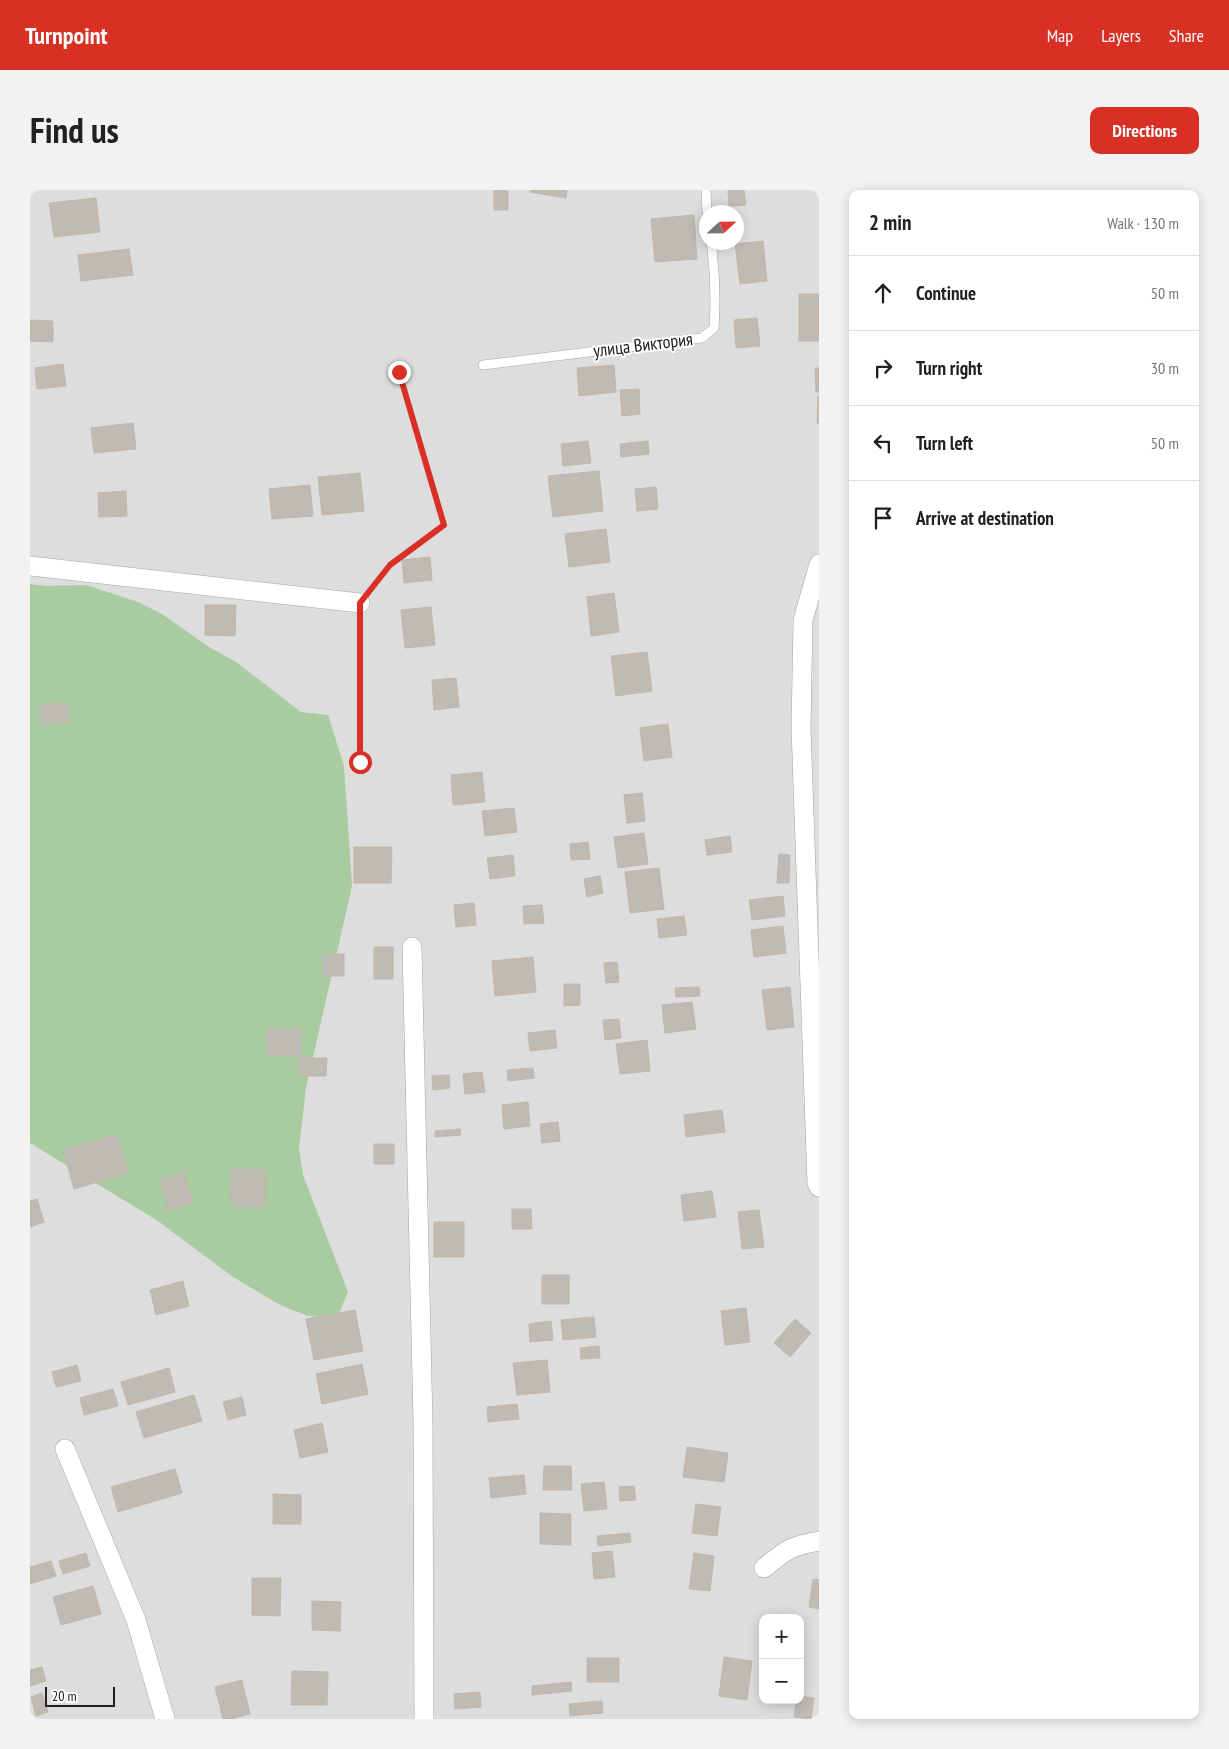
<!DOCTYPE html>
<html lang="en">
<head>
<meta charset="utf-8">
<style>
  :root { --surface:#fff; --page:#f2f2f2; --text:#202124; --muted:#757577; --line:#e0e0e0; --accent:#d93025 }
  body { margin:0; font-family:"PT Sans Narrow",sans-serif; background:var(--page); color:var(--text) }
  .controls { position:absolute; right:15px; bottom:15px; display:grid; overflow:hidden; border-radius:10px; box-shadow:0 2px 12px #0003 }
  .controls button { width:45px; height:45px; display:grid; place-items:center; padding:0; border:0; border-bottom:1px solid var(--line); background:var(--surface); color:var(--text); font:25px sans-serif }
  .compass { position:absolute; left:669px; top:15px; width:45px; height:45px; border-radius:50%; background:var(--surface); box-shadow:0 2px 12px #0003; rotate:68deg }
  .scale { position:absolute; left:15px; bottom:12px; width:70px; box-sizing:border-box; padding-left:5px; border:2px solid #202020; border-top:0; font-size:14px; line-height:18px; white-space:nowrap; color:#202020; -webkit-text-stroke:4px #fff; paint-order:stroke }
  .stop { position:absolute; width:15px; height:15px; margin:-11px; border:4px solid #d93025; border-radius:50%; background:#fff }
  .stop.end { background:#d93025; border-color:#fff; box-shadow:0 1px 5px #0008 }
  .list { margin:0; padding:0; list-style:none }
  h2 { display:flex; justify-content:space-between; align-items:center; height:65px; margin:0; padding:0 20px; font-size:21px }
  h2 small { font-size:16px; font-weight:400; color:var(--muted) }
  .list li { display:grid; grid-template-columns:32px 1fr auto; gap:15px; align-items:center; box-sizing:border-box; height:75px; padding:0 20px; border-top:1px solid var(--line) }
  .list b { display:block; font-size:19px; white-space:nowrap }
  .list em { font-size:16px; font-style:normal; color:var(--muted) }
  .icon { flex:none; width:28px; height:28px; fill:none; stroke:currentColor; stroke-width:2; stroke-linecap:round; stroke-linejoin:round }
  .map { position:relative; flex:none; width:789px; height:1529px; overflow:hidden; border-radius:10px }
  header { display:flex; align-items:center; gap:30px; box-sizing:border-box; height:70px; padding:0 25px; background:var(--accent); color:#fff }
  header strong { font-size:24px }
  nav { display:flex; gap:28px; margin-inline-start:auto; font-size:18px }
  .intro { display:flex; align-items:center; justify-content:space-between; box-sizing:border-box; height:120px; padding:0 30px }
  h1 { margin:0; font-size:35px }
  .button { padding:12px 22px; border-radius:10px; background:var(--accent); color:#fff; font-size:18px; font-weight:700 }
  main { display:flex; gap:30px; padding:0 30px }
  aside { flex:1; background:var(--surface); border-radius:10px; box-shadow:0 2px 12px #0003 }
  .map>svg:first-child { display:block }
  .residential { fill:#dedddd; fill-rule:evenodd }
  .forest { fill:#a8cc9f }
  .building { fill:#c0bab4; stroke:#c1b6aa }
  .lines { fill:none; stroke-linecap:round; stroke-linejoin:round }
  .lane-casing { stroke:#a4a4a4; stroke-width:10 }
  .street-casing { stroke:#a4a4a4; stroke-width:20 }
  .path { stroke:#f08e78; stroke-width:3; stroke-dasharray:2.5 2.5; stroke-linecap:butt }
  .lane { stroke:#fff; stroke-width:9 }
  .street { stroke:#fff; stroke-width:19 }
  .route { stroke:#d93025; stroke-width:6 }
  .labels { text-anchor:middle; stroke-width:4; stroke-linejoin:round; paint-order:stroke }
  .street-label { font-size:18px; fill:#202020; stroke:#fff }
</style>
</head>
<body>
<header>
<strong>Turnpoint</strong>
<nav><a>Map</a><a>Layers</a><a>Share</a></nav>
</header>
<div class="intro"><h1>Find us</h1><a class="button">Directions</a></div>
<main>
<div class="map">
<svg width="789" height="1529" viewBox="0 0 789 1529">
  <rect width="100%" height="100%" fill="#f0eee7"/>
  <path class="residential" d="M0,0H789V1529H0ZM676,22H706V52H676ZM733,1428H770V1510H733Z"/>
  <path class="forest" d="M0,394L16,396L56,395L108,412L132,424L179,457L206,472L271,522L298,525L314,576L322,696L276,898L269,958L273,985L318,1102L307,1128L278,1126L250,1115L203,1087L128,1031L0,953Z"/>
  <path class="building" d="M464,0L478,1V20H464Z
    M501,0H537L536,8L500,2Z
    M698,0H714L716,15L699,16Z
    M66,8L70,42L24,47L19,13Z
    M664,25L667,69L625,72L621,29Z
    M733,51L737,91L710,94L705,54Z
    M99,59L103,85L51,91L48,65Z
    M769,104H789V151H769Z
    M727,128L730,156L706,158L704,130Z
    M0,130L23,131V152L0,151Z
    M33,174L36,196L7,199L5,178Z
    M584,175L586,202L549,206L547,178Z
    M785,178H789V202H786Z
    M609,199L610,224L592,226L590,200Z
    M788,206H789V233H787Z
    M103,233L106,259L64,263L61,238Z
    M558,251L561,273L533,276L531,254Z
    M618,251L619,264L591,267L590,254Z
    M569,281L573,321L523,327L518,286Z
    M330,283L334,321L292,325L288,287Z
    M280,295L283,326L242,329L239,299Z
    M626,297L628,319L607,321L605,299Z
    M96,301L97,326L69,327L68,303Z
    M576,339L580,372L539,377L535,344Z
    M400,367L402,390L374,393L372,370Z
    M584,403L589,442L561,446L557,407Z
    M175,415H206L205,446L175,445Z
    M401,417L405,455L375,458L371,420Z
    M617,462L622,501L586,506L581,466Z
    M426,488L429,517L404,520L402,490Z
    M37,512L40,531L12,535L9,516Z
    M638,534L642,567L614,571L610,538Z
    M452,582L455,612L423,615L421,585Z
    M612,603L615,631L597,633L594,605Z
    M484,618L487,642L455,646L452,621Z
    M614,643L618,674L588,678L584,647Z
    M700,646L702,662L677,665L675,650Z
    M558,652L560,669L541,670L540,654Z
    M324,657H362L361,693H324Z
    M749,664L760,665L759,693H747Z
    M483,665L485,686L460,689L457,668Z
    M629,678L634,719L600,723L595,682Z
    M570,686L573,703L557,707L554,689Z
    M753,706L755,726L722,730L719,710Z
    M444,713L446,735L426,737L424,715Z
    M512,715L514,733L494,734L493,716Z
    M654,726L657,745L629,748L627,729Z
    M753,736L756,763L724,767L721,740Z
    M344,757H363V789H344Z
    M293,764H314V786H293Z
    M503,767L506,802L465,806L462,771Z
    M587,772L589,792L576,793L574,773Z
    M534,794H550V815L534,816Z
    M669,797L670,806L646,807L645,798Z
    M760,797L764,837L737,840L732,800Z
    M662,812L666,839L635,843L632,815Z
    M589,829L591,848L575,850L573,830Z
    M237,838L271,839V866L237,865Z
    M525,840L527,858L500,861L498,843Z
    M617,850L620,881L590,884L586,854Z
    M269,868H297L296,886H269Z
    M503,878L504,888L478,891L477,880Z
    M452,882L455,902L435,904L433,884Z
    M419,885L420,898L403,900L402,886Z
    M498,912L500,936L474,939L472,915Z
    M692,920L695,942L656,947L654,925Z
    M528,932L530,951L512,953L510,934Z
    M430,939L431,945L405,947V941Z
    M87,945L98,983L44,999L33,960Z
    M344,954H364V974H344Z
    M202,979L235,980V1017L201,1016Z
    M154,983L163,1013L138,1020L130,990Z
    M682,1001L686,1027L654,1031L651,1005Z
    M7,1009L14,1032L0,1037V1011Z
    M482,1019H501L502,1039H482Z
    M729,1020L734,1057L712,1059L708,1022Z
    M404,1032H434V1067H404Z
    M512,1085H539V1114H512Z
    M153,1091L159,1116L126,1125L120,1100Z
    M716,1118L720,1152L695,1155L691,1121Z
    M325,1120L333,1161L284,1170L276,1129Z
    M564,1127L566,1147L533,1150L531,1130Z
    M765,1129L781,1143L760,1167L744,1153Z
    M521,1131L523,1150L500,1152L499,1134Z
    M569,1156L570,1168L551,1169L550,1158Z
    M517,1170L520,1202L487,1205L483,1173Z
    M332,1174L338,1204L292,1214L286,1184Z
    M47,1175L51,1191L26,1197L22,1182Z
    M139,1178L145,1202L98,1215L91,1192Z
    M83,1199L88,1216L54,1225L50,1208Z
    M164,1205L172,1231L114,1248L106,1222Z
    M212,1207L216,1225L198,1230L193,1212Z
    M487,1214L489,1229L458,1232L457,1217Z
    M292,1233L298,1262L270,1268L264,1240Z
    M657,1257L698,1263L694,1292L653,1287Z
    M514,1276H541L542,1300H513Z
    M145,1279L152,1303L88,1322L81,1297Z
    M494,1285L496,1304L461,1308L459,1288Z
    M574,1292L577,1319L554,1321L551,1294Z
    M604,1296L606,1310L590,1311L589,1297Z
    M243,1304L271,1305V1334H243Z
    M666,1314L691,1317L687,1346L662,1343Z
    M510,1323L541,1324V1355L510,1354Z
    M600,1343L601,1352L568,1356L567,1346Z
    M582,1361L585,1387L564,1389L562,1363Z
    M56,1363L60,1376L33,1384L29,1371Z
    M664,1363L684,1366L680,1401L659,1399Z
    M21,1371L26,1386L0,1394V1377Z
    M222,1388H251L250,1426L222,1425Z
    M783,1389L789,1390V1419L779,1417Z
    M63,1396L71,1424L31,1435L23,1407Z
    M282,1411L311,1412L310,1441L282,1440Z
    M694,1467L722,1471L717,1510L689,1506Z
    M557,1468H589V1492H557Z
    M12,1477L16,1491L0,1496V1480Z
    M262,1481L298,1482L297,1515H261Z
    M212,1490L220,1524L201,1529H193L185,1497Z
    M541,1492L542,1501L502,1505V1496Z
    M450,1502L451,1517L425,1519L424,1504Z
    M12,1503L18,1522L6,1526L1,1507Z
    M770,1506L784,1508L781,1529L764,1527L766,1510H770Z
    M572,1511L573,1523L540,1526L539,1514Z"/>
  <g class="lines">
    <defs>
      <path id="lane" d="M676,0L677,22
        M453,175L672,148L684,138C686,109 685,81 681,52"/>
      <path id="street" d="M789,374L773,430L771,538L787,993L789,997
        M0,376L330,413
        M382,757L393,1232L394,1529
        M35,1259L106,1430L135,1529
        M734,1378C756,1360 760,1356 789,1351"/>
    </defs>
    <use href="#lane" class="lane-casing"/>
    <use href="#street" class="street-casing"/>
    <path class="path" d="M342,398L360,375L414,335L369,182
      M330,433L331,572"/>
    <use href="#lane" class="lane"/>
    <use href="#street" class="street"/>
  </g>
  <g class="lines">
    <path class="route" d="M330,572V413L360,375L414,335L369,182"/>
  </g>
  <g class="labels">
    <g class="street-label">
      <text transform="translate(613 155) rotate(-7)" y="6">улица Виктория</text>
    </g>
  </g>
</svg>
<div class="controls">
<button>+</button>
<button>−</button>
</div>
<svg class="compass" viewBox="-18 -18 36 36"><path d="M0-13l5 13h-10z" fill="#e53935"/><path d="M0 13l5-13h-10z" fill="#757577"/></svg>
<div class="scale">20 m</div>
<div class="stop" style="left:330px;top:572px"></div>
<div class="stop end" style="left:369px;top:182px"></div>
</div>
<aside>
<h2>2 min<small>Walk · 130 m</small></h2>
<ul class="list">
<li><svg class="icon" aria-label="ahead" viewBox="0 0 24 24"><path d="M12 20V5M6 11l6-6 6 6"/></svg><div><b>Continue</b></div><em>50 m</em></li>
<li><svg class="icon" aria-label="right" viewBox="0 0 24 24"><path d="M7 20v-9h11M14 6l5 5-5 5"/></svg><div><b>Turn right</b></div><em>30 m</em></li>
<li><svg class="icon" aria-label="left" viewBox="0 0 24 24"><path d="M17 20v-9H6M10 6l-5 5 5 5"/></svg><div><b>Turn left</b></div><em>50 m</em></li>
<li><svg class="icon" aria-label="arrive" viewBox="0 0 24 24"><path d="M6 21V4h12l-3 4 3 4H6"/></svg><div><b>Arrive at destination</b></div></li>
</ul>
</aside>
</main>
</body>
</html>
